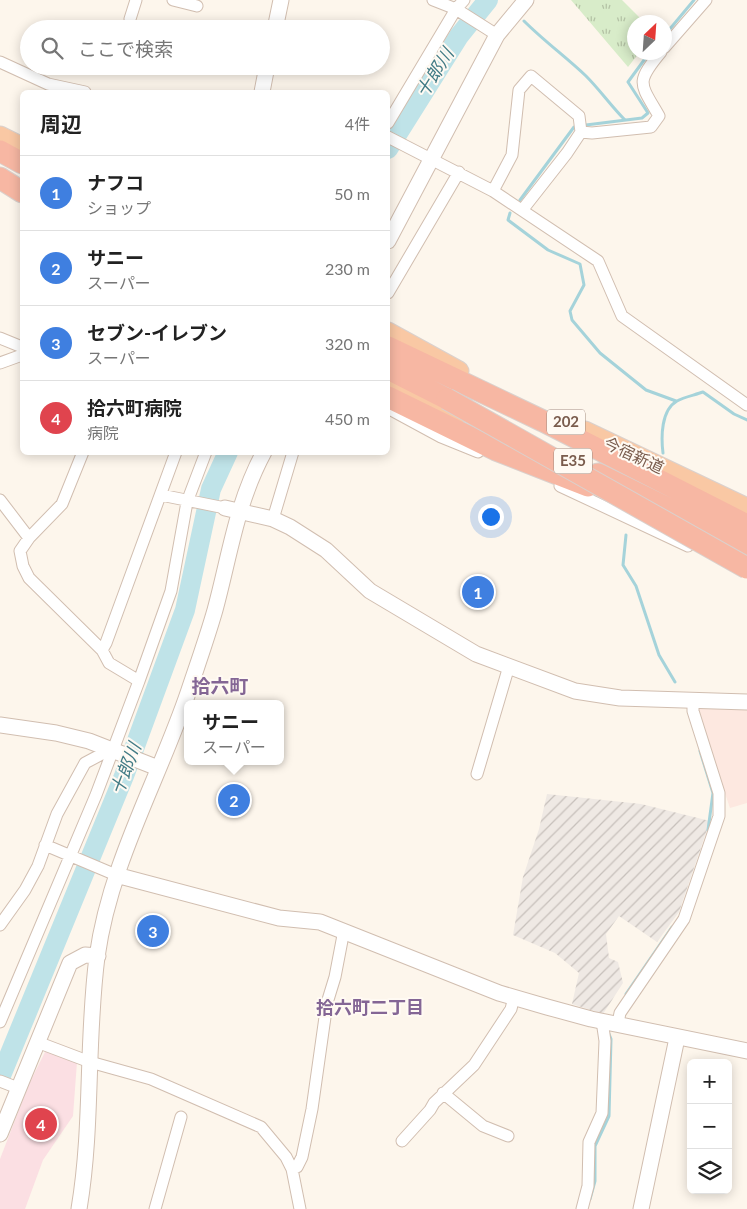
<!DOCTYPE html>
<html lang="ja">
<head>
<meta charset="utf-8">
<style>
  :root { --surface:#fff; --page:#f2f2f2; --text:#222; --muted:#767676; --line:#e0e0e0; --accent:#0b8043 }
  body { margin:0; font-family:Lato,"Noto Sans JP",sans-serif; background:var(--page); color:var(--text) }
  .controls { position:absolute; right:15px; bottom:15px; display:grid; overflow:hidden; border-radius:8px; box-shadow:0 2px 12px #0003 }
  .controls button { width:45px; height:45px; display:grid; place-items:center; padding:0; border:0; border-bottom:1px solid var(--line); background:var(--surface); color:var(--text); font:25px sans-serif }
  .compass { position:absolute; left:627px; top:15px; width:45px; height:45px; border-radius:50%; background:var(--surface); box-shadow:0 2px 12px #0003; rotate:25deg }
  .you { position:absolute; left:490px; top:516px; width:18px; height:18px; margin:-12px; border:4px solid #fff; border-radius:50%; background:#1a73e8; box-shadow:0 0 0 8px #1a73e833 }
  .badge { display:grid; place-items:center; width:32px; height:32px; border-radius:50%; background:var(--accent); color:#fff; font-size:16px; font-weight:700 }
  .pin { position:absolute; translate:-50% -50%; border:2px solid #fff; box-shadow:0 1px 5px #0006 }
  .popup { position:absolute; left:184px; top:700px; width:100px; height:65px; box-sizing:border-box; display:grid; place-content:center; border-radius:8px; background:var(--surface); filter:drop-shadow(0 1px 4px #0005); font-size:16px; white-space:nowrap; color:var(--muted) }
  .popup b { font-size:19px; color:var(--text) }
  .popup::after { content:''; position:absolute; left:50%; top:100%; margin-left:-10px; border:10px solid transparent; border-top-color:var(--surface) }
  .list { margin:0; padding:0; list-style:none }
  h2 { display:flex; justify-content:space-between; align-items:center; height:65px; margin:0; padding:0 20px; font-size:21px }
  h2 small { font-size:16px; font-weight:400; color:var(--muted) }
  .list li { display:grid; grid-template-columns:32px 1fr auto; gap:15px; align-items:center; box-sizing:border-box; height:75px; padding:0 20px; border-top:1px solid var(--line) }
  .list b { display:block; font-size:19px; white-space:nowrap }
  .list p { margin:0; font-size:16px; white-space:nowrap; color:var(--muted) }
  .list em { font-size:16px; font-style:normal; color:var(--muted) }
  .icon { flex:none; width:28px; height:28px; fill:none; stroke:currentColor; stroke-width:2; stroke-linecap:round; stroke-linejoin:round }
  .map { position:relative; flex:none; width:747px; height:1209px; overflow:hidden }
  .search { position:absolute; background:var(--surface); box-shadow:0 2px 12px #0003; left:20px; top:20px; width:370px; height:55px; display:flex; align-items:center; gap:12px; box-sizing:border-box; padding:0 18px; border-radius:28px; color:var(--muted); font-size:19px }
  .panel { position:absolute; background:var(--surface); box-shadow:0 2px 12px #0003; left:20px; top:90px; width:370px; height:365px; border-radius:8px }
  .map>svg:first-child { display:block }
  .commercial { fill:#fde8e0 }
  .industrial { fill:url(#industrial-furrows) }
  .medical { fill:#fbdfe3 }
  .grass { fill:url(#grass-tufts) }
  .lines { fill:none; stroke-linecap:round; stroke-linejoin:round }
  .stream { stroke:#a5d3da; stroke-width:3 }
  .river { stroke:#bfe3e8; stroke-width:20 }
  .minor-casing { stroke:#d1beb0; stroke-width:13 }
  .tertiary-casing { stroke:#d1beb0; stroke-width:17 }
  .trunk-casing { stroke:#dad1cd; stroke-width:21 }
  .motorway-casing { stroke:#dad1cd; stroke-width:23 }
  .minor { stroke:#fff; stroke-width:11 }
  .tertiary { stroke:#fff; stroke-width:15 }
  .trunk { stroke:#f9c8a4; stroke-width:19 }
  .motorway { stroke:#f7b7a3; stroke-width:21 }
  .motorway-bridge-casing { stroke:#dad1cd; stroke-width:23; stroke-linecap:butt }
  .motorway-bridge { stroke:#f7b7a3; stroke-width:21 }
  .labels { text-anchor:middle; stroke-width:4; stroke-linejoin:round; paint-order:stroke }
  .shield { fill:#fffaf3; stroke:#a28b7f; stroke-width:1 }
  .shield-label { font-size:15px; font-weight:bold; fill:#7a5c4d }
  .street-label { font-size:16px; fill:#7a5c4d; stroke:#fffaf3 }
  .water-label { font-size:18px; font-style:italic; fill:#437c86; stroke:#fffaf3 }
  .neighbourhood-label { font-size:18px; font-weight:bold; fill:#846695; stroke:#fffaf3 }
  .quarter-label { font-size:19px; font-weight:bold; fill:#846695; stroke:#fffaf3 }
</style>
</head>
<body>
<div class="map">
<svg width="747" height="1209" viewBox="0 0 747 1209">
  <defs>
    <pattern id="industrial-furrows" width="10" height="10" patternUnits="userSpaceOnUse" patternTransform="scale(1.25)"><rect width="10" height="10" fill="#efe9e4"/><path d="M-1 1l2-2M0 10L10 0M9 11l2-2" fill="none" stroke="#c7c0bb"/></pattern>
    <pattern id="grass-tufts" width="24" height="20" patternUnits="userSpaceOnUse" patternTransform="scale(1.25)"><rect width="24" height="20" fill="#d8ecc9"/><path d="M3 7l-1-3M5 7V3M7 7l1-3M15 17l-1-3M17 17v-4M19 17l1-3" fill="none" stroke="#b4c2a5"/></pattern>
  </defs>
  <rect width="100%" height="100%" fill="#fdf6ec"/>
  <path class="commercial" d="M700,704L747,706V803L730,808L697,711Z"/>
  <path class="industrial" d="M547,794L641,804L710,821L679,912L657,942L619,916L606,934L609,958L618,962L623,983L603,1014L572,1004L579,973L555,953L513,935L523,877L539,829Z"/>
  <path class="medical" d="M46,1050L77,1062L73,1116L43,1160L25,1209H0V1159L29,1084Z"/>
  <path class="grass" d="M571,0H622L644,22H634V52L639,53L628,67Z"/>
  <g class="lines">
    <path class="stream" d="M524,21C544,41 566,57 586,76C600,90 611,106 625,120
      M664,36L694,0
      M586,125L642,118L648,113L628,82L650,52
      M520,200L574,127
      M510,213L508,220L548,250L580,264L584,285L570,311L572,320L600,353L646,390L676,401
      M663,453C661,437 661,410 677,401C684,397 695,395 703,392L734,414L747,420
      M626,535L623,565L636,586L659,655L675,682
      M700,751L713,793L708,830
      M626,994L672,927
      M590,1199L595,1181V1146L609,1116L611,1039L609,1034"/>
    <path class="river" d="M388,149L459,36L488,0
      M0,1078L124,776L185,610L211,489L228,452"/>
    <defs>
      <path id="minor" d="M173,0L197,6
        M433,0L456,9L497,35
        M130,19L136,0
        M664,48L706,0
        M0,62L48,84L85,92
        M388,123L456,9L464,0
        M388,137L493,191L598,261L622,316L747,405
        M493,191L512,155L519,90L531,76L579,116L581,132
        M523,209L567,153L581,132L592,133L651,127L659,116C640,83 635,83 661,52
        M388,293L459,172
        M0,338L22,347
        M0,363L22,355
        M393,411L441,437L478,452
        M560,486L688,546
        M161,495L225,508
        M0,500L29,538L20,551L23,566L29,578L102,650L109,663L139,681L96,795L0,1022
        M273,519L293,452
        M29,538L62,504L83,452
        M102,650L106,643L176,452
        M139,681L171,591L187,502L206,452
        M477,774L509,666
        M45,845L116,875
        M0,925L25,890L38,866L57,814L85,763L100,755L105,747
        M618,1023L620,1013L684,919L719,816V793L693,711V701
        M37,1042L90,1062L151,1079L261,1127L286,1157L292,1169L300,1209
        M0,1081L18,1088
        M443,1093L483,1126L508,1136
        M402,1141L430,1110L434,1103L474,1065L511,1009L514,997
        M292,1169L297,1167L302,1157L312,1109L327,1003L335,977L344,930
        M155,1209L181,1117
        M582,1209L588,1186L589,1142L602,1113L605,1041L602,1021"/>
      <path id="tertiary" d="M275,29L281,0
        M262,92L267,66
        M388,241L497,35L526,0
        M225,508L273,519L290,527L326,550L370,591L476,654L575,691L620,698L747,702
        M0,725L56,733L89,741L158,768
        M116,875L279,918L320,922L499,993L547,1007L591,1019L747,1051
        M0,1134L70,963L85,955L98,956
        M79,1209C93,1126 86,1041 97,957C110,863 158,781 188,693C197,666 207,638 215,610C230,555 236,504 264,452
        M641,1209L677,1038"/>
      <path id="trunk" d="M0,136L22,147
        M388,332L459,371
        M388,381L456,415
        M585,431L747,508"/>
      <path id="motorway" d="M0,151L22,163
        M0,178L22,192
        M388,347L543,421L747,525
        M388,369L463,407
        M388,397L496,450L588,486
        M598,474L747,547"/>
    </defs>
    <use href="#minor" class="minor-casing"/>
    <use href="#tertiary" class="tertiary-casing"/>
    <use href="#trunk" class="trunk-casing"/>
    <use href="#motorway" class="motorway-casing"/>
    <use href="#minor" class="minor"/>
    <use href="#tertiary" class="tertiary"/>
    <use href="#trunk" class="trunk"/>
    <use href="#motorway" class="motorway"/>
    <defs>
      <path id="motorway-bridge" d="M447,399L747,568"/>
    </defs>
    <use href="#motorway-bridge" class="motorway-bridge-casing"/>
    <use href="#motorway-bridge" class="motorway-bridge"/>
  </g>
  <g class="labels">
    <g class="shield">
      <rect x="547" y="409.5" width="38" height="25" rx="4"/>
      <rect x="554" y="448.5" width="38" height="25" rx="4"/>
    </g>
    <g class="shield-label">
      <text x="566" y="427">202</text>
      <text x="573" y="466">E35</text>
    </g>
    <g class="street-label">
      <text transform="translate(634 455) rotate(25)" y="6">今宿新道</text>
    </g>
    <g class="water-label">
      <text transform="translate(435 73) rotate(-58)" y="6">十郎川</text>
      <text transform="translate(126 769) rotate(-69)" y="6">十郎川</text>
    </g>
    <g class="neighbourhood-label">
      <text x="370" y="1014">拾六町二丁目</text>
    </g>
    <g class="quarter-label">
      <text x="220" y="693">拾六町</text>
    </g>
  </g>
</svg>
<div class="controls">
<button>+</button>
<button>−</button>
<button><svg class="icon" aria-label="layers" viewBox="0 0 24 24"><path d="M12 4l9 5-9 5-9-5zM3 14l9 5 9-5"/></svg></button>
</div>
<svg class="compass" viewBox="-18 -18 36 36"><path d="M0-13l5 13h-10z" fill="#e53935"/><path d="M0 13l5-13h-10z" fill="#767676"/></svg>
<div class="you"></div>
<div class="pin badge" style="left:478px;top:592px;background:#3f7fe0">1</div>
<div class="pin badge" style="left:234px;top:800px;background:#3f7fe0">2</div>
<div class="popup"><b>サニー</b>スーパー</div>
<div class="pin badge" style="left:153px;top:931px;background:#3f7fe0">3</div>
<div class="pin badge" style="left:41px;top:1124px;background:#e0444e">4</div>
<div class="search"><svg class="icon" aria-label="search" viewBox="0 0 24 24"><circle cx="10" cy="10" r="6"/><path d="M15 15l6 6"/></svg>ここで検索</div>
<section class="panel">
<h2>周辺<small>4件</small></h2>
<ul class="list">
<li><span class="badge" style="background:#3f7fe0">1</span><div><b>ナフコ</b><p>ショップ</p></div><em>50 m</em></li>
<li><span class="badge" style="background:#3f7fe0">2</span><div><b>サニー</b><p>スーパー</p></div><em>230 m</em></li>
<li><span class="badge" style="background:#3f7fe0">3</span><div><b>セブン-イレブン</b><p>スーパー</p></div><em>320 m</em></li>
<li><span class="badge" style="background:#e0444e">4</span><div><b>拾六町病院</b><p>病院</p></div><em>450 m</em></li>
</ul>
</section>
</div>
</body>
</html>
